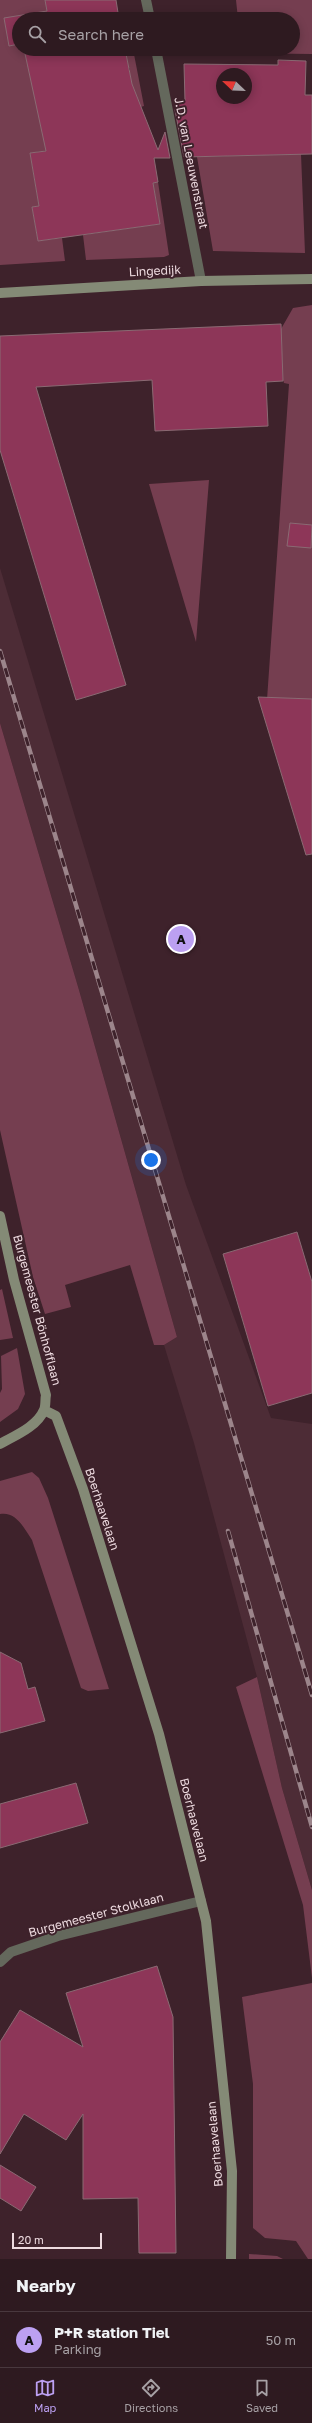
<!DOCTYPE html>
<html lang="en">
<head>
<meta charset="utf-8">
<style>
  :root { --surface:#2e1a20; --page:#362329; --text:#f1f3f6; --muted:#a7a1a5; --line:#49383e; --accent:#bca0f2 }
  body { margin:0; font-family:"Golos Text",sans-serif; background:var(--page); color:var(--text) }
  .compass { position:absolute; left:216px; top:68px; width:36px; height:36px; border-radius:50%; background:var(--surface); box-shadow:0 2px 10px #0003; rotate:293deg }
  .scale { position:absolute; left:12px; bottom:10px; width:90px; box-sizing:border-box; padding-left:4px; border:2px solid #eedbe0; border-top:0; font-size:11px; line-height:14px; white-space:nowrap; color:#eedbe0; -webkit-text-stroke:3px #3e222b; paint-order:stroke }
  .you { position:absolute; left:151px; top:1160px; width:14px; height:14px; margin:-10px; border:3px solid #fff; border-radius:50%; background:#1a73e8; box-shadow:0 0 0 6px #1a73e833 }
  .badge { display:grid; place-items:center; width:26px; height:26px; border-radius:50%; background:var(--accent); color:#111; font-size:13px; font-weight:700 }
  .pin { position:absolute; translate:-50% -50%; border:2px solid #fff; box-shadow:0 1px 4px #0006 }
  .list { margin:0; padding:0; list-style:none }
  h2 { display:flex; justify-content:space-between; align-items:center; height:52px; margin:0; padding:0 16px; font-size:17px }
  h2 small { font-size:13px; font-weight:400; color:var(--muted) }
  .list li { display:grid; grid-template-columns:26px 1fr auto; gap:12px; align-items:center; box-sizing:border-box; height:56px; padding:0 16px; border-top:1px solid var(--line) }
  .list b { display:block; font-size:15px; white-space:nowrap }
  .list p { margin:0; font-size:13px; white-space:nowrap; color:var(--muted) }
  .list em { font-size:13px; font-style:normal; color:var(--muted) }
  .icon { flex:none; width:22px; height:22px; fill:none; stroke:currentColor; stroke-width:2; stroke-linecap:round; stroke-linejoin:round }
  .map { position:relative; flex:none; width:312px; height:2259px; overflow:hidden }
  .search { position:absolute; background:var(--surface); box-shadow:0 2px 10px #0003; left:12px; right:12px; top:12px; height:44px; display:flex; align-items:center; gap:10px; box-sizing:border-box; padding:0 14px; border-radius:22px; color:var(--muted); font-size:15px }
  .sheet { height:108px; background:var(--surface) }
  nav { display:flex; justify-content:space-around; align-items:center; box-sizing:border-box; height:56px; border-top:1px solid var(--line); background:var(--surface); font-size:11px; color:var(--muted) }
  nav a { display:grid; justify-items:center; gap:2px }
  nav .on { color:var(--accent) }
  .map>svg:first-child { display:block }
  .built { fill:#4d2c36 }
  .green { fill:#753e50 }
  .building { fill:#8d3658; stroke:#8a6a73; fill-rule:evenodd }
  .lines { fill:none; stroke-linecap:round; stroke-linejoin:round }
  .street { stroke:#64685c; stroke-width:10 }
  .secondary { stroke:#848a76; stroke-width:10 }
  .rail-casing { stroke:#9c858b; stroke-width:4.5 }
  .rail { stroke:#3e222b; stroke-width:3; stroke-dasharray:9; stroke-linecap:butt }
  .labels { text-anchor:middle; stroke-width:4; stroke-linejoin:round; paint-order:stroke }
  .street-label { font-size:12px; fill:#eedbe0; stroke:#3e222b }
</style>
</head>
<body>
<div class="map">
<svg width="312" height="2259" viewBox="0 0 312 2259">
  <rect width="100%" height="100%" fill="#3e222b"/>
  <path class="built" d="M0,568L186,1185L271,1418L312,1424V1890L282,1788L257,1677L194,1443L164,1345L177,1337L79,990L0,723Z"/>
  <path class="green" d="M0,0H45L49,19H19V49H55L129,75L130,69L127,66L125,49H133L144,106L137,108L50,150L30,153L39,206L32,207L38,241L62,238L65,261L0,265Z
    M236,0H312V54L242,53V49H293V19H238Z
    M301,154L305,253L213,251L197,157Z
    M158,182L169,255L164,257L86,260L83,235L160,224L153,183Z
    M312,305V720L266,714L289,384L284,383L283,380L281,329L293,308Z
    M209,480L196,642L149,484Z
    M0,723L79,990L177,1337L164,1345H154L130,1265L65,1285L71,1307L45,1314L33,1277L0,1130Z
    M2,1289L13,1338L0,1340V1290Z
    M17,1348L25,1394L18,1409L0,1422V1393L2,1389L1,1356Z
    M32,1472L39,1478L48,1498L109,1689L88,1691L81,1688L32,1540C24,1528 16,1511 0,1514V1481Z
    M257,1677L282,1788L312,1890V1978L303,1905L236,1687Z
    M312,1983V2259H308L296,2241L265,2238L253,2228V2084L242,1997Z
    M249,2254L277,2256L283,2259H249Z"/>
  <path class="building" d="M45,0H116L119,19H19V44L9,46L4,18L47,11Z
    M24,49H125L132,84L158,150L165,132L170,158H154L158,182L153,183L160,224L38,241L32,207L39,206L30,153L46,151Z
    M278,60L306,61L305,95H312V154L184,157L175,110L179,101H185L184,64L278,65ZM222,74H246V98H222Z
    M281,324L283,381L266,382L268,426L155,431L152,380L36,387L126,685L76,700L0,450V336Z
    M290,523L312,525L311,548L287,546Z
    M258,697L312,699V854L306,855Z
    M297,1232L312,1282V1393L268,1406L223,1254Z
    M0,1652L21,1663L28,1689L35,1687L45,1721L0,1733Z
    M76,1783L88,1823L0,1848V1804Z
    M157,1966L173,2017L176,2253H139L138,2198L83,2199V2114L66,2140L24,2114L0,2154V2042L20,2010L83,2047L66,1993Z
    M0,2165L36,2187L21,2211L0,2198Z"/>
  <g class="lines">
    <path class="street" d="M146,0L150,19
      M156,49L201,281
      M0,1962L11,1952L58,1936L201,1901"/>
    <path class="secondary" d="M0,293L201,281L312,279
      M0,1216L14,1280L46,1395C45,1399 46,1406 44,1410C37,1427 14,1436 0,1444
      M44,1410L56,1416L83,1489L159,1734L206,1921L232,2171L231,2259"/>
    <defs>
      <path id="rail" d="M0,651L312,1695
        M228,1531L312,1827"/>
    </defs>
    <use href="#rail" class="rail-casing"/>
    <use href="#rail" class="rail"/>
  </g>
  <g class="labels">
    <g class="street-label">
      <text transform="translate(191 163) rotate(79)" y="4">J.D. van Leeuwenstraat</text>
      <text transform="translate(155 271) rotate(-3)" y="4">Lingedijk</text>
      <text transform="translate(37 1310) rotate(75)" y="4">Burgemeester Bönhofflaan</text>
      <text transform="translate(102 1509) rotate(72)" y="4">Boerhaavelaan</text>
      <text transform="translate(194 1820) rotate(76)" y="4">Boerhaavelaan</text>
      <text transform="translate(96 1915) rotate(-15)" y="4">Burgemeester Stolklaan</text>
      <text transform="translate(215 2144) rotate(-95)" y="4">Boerhaavelaan</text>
    </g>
  </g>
</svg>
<svg class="compass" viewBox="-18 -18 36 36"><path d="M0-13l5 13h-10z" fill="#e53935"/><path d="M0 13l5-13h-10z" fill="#a7a1a5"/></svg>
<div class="scale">20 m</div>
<div class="you"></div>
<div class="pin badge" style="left:181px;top:939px">A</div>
<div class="search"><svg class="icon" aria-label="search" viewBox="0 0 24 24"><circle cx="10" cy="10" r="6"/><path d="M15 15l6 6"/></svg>Search here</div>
</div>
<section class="sheet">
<h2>Nearby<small></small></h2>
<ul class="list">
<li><span class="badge">A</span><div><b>P+R station Tiel</b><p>Parking</p></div><em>50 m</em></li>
</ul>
</section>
<nav>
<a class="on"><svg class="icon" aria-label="map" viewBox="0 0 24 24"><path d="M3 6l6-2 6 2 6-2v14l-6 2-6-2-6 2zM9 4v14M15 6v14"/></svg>Map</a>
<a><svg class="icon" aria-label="directions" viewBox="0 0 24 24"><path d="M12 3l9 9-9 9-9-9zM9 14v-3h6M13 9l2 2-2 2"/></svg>Directions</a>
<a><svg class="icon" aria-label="saved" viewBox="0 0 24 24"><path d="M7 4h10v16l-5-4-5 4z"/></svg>Saved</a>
</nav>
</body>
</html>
